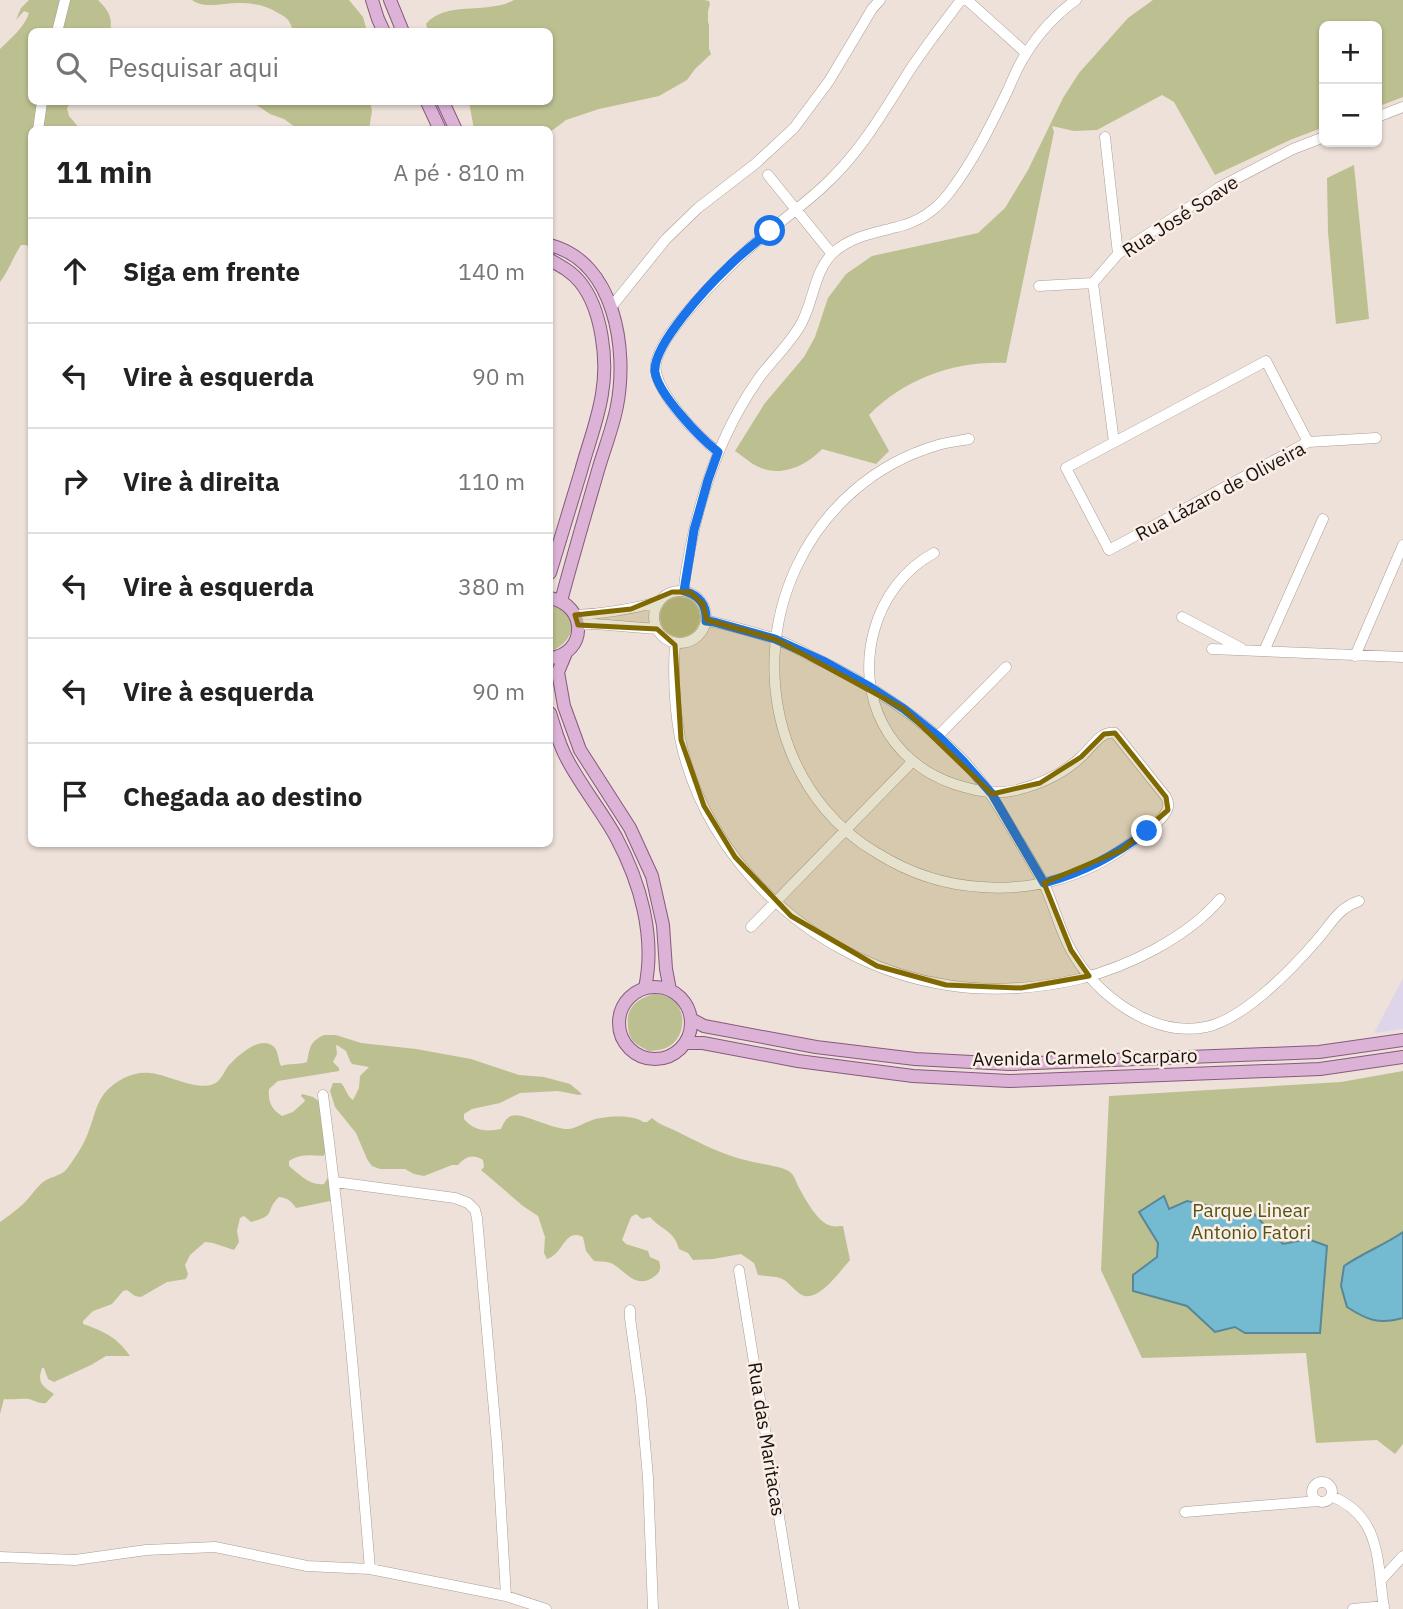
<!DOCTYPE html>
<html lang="pt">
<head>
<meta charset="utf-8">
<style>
  :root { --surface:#fff; --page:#f2f2f2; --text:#222; --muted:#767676; --line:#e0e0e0 }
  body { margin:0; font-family:"IBM Plex Sans",sans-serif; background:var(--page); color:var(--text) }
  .controls { position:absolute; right:21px; top:21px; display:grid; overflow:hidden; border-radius:10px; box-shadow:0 2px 5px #0004 }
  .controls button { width:63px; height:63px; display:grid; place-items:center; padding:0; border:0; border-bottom:2px solid var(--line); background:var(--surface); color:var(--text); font:35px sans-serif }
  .stop { position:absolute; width:21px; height:21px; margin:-16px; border:5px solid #1a73e8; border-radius:50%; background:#fff }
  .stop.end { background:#1a73e8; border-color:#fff; box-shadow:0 2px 7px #0008 }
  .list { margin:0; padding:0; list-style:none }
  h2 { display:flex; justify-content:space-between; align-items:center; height:91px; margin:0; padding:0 28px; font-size:30px }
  h2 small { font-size:23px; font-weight:400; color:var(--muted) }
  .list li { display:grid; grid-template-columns:46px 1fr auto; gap:21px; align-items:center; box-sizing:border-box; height:105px; padding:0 28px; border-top:2px solid var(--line) }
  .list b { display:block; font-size:26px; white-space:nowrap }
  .list em { font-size:23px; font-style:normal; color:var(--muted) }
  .icon { flex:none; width:38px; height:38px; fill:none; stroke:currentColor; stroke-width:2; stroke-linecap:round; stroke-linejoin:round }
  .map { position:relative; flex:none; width:1403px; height:1609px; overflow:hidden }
  .search { position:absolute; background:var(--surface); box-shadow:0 2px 5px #0004; left:28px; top:28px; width:525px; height:77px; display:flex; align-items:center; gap:18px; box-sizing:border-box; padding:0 24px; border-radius:10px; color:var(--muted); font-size:26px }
  .panel { position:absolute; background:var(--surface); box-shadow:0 2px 5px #0004; left:28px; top:126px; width:525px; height:721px; border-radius:10px }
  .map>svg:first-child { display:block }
  .education { fill:#ded5ea }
  .green { fill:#bcbf8f }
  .water { fill:#74bbd1; stroke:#588897; stroke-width:2 }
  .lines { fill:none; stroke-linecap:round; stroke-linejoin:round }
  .minor-casing { stroke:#a99e97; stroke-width:11 }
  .major-casing { stroke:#87597f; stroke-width:14 }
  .minor { stroke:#fff; stroke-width:10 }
  .major { stroke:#dcb3d7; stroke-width:12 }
  .route { stroke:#1a73e8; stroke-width:9 }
  .marked { fill:#816902; fill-opacity:0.2; stroke:#816902; stroke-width:5; stroke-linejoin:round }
  .labels { text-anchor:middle; stroke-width:5; stroke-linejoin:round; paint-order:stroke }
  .street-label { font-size:19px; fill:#15110f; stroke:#faeee6 }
  .park-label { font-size:19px; fill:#535411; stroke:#faeee6 }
</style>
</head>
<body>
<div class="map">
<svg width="1403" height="1609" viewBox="0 0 1403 1609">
  <rect width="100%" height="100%" fill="#ede1d9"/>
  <path class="education" d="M1403,978V1029L1374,1033Z"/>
  <path class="green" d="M29,0H98C108,10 113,17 110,31L32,32V102H71L67,108L69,116L80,129L32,130L31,248L26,245H21C13,257 8,272 0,282V49C11,38 24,28 29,13L24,11L16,20L21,8Z
    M192,0H349L363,17L367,31H290L292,28C289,19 286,17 278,13C267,6 254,3 241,3C226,2 205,10 192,0Z
    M514,0H704L709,1L710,4L708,11V22L709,25V49L711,54L695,69L687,80L659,96L599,109L566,120L550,132V130L474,129L469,102H550V32L428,31L426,24C446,0 488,15 514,0Z
    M1153,0H1403V97L1377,107V26H1324V127L1290,140L1215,175L1174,102L1162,95L1097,130L1074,131L1052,126L1054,132L1006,363C954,361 906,378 869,415L889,451L876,464L822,449C807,465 781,478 759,467C751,464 743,456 735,451L765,403L804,357L815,337L828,298L846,274L872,256L978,233L1005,208L1028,170L1063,98L1079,73L1128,18Z
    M257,102H370L372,111L369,129H298L284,119L270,114L255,104Z
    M1354,165L1369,319L1336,324L1328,232L1327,178Z
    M660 617a20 20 0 1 1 40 0a20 20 0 1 1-40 0Z
    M550,604C551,605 561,608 561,608C582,622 569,646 550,651Z
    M655,994C661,995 667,996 672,999C688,1011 685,1040 666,1048C661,1050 654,1051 649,1051C644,1048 638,1046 634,1042C630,1038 628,1032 628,1026C625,1008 639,997 655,994Z
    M324,1035H336L361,1043L416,1049L471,1059L519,1075L544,1077L570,1084L582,1094L579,1095L558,1091L520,1093L500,1103L472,1109L464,1114V1119C474,1131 486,1132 501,1129C503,1124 506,1118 511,1116C521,1111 553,1130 569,1129C577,1128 583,1123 590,1121C602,1116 633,1114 643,1122H647L652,1118C661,1126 669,1127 680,1133C702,1144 725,1156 749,1161C759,1164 782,1166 790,1172C794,1175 796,1181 798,1186C805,1198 817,1223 832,1226C835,1227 839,1226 843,1226L850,1260C840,1271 818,1303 802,1295C794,1291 789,1281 780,1278C774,1276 765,1276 758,1275L754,1263L741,1254L713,1259L693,1260L688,1253L679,1249C674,1230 661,1230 650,1217L642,1219L636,1214L631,1217L622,1240L626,1244L648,1251L650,1257L659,1261C661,1268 661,1271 655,1276C636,1291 625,1270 611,1263C606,1261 599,1262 594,1261L586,1251L583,1237C564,1228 564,1254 547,1259L544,1253L545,1237L538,1216L523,1206L481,1170L484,1167L483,1160C473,1154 466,1156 458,1165H452L424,1176L414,1174L405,1169H380L372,1166L367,1159L356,1133L335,1107L330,1091L333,1083H341C346,1088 347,1097 353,1100L359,1088L360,1076L369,1067L352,1064L350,1061L346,1051L337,1045L336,1046L337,1054L333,1062L339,1068V1071L278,1081L269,1089C268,1102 271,1109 282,1116L293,1112L304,1102L305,1100L301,1096L302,1094C303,1094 312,1097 313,1097C332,1108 340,1141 323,1156C311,1155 299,1154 289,1161V1166C299,1174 310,1186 324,1184L330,1174L335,1200L296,1208C291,1201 288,1198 279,1197C264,1211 278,1215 251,1222L244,1216L240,1218L237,1231L239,1242L234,1250L213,1243L205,1242L190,1255L185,1265L188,1274L186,1279L167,1282L141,1297L135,1296L127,1290L123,1291L112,1304L93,1311L83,1321V1324C103,1331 117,1337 130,1356H106L91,1365L54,1382L48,1379L44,1368H42C37,1383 42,1386 54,1394L46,1403C39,1404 36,1401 29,1399C22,1398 12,1400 4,1399L0,1414V1222C7,1217 14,1212 21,1206C29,1199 35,1189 43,1182C50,1177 60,1176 66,1170C73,1161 81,1149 86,1138C98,1111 94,1094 124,1078C132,1074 141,1072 150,1073C167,1074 202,1094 217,1082C222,1078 225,1070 229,1065C238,1055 262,1034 274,1047C279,1052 278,1061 281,1066C290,1063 298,1065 307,1062C310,1048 309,1042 324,1035Z
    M1403,1071V1444L1395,1454L1377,1440L1316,1443L1306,1353L1142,1358L1101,1270L1109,1096L1341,1082Z"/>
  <path class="water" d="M1164,1196L1169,1209L1187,1201L1216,1207L1250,1210L1283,1244L1308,1239L1327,1246L1320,1333H1245L1235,1327L1215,1332L1187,1306L1133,1291V1275L1157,1257L1158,1243L1139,1212Z
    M1403,1232V1318C1379,1325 1367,1320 1347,1307L1341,1286L1344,1266C1363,1253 1384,1245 1403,1232Z"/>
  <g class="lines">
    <defs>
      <path id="minor" d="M967,0L1026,53
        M57,32L65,0
        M1377,117L1403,107
        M38,130L42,102
        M1105,137L1118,254
        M768,175L832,254
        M1093,283L1114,442
        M1039,286L1093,283L1118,254L1220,187L1293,149L1324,137
        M612,306L666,239L698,208L755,164L794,128L829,81L872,9L880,0
        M1308,442L1266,361L1066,468L1109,550L1308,442L1376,438
        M718,452C699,438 651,388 656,363C660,341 688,310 703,294C724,271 745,251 769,231C789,215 811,199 830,180C862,149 884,111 908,73C924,48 943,24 961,0
        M934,553C904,569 883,598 874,631C856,697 889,762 954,784C976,791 994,795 1017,790C1040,784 1065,773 1082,756C1092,747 1101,730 1115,733L1166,797C1168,801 1169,802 1168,807C1166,819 1137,839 1126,846C1086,877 1032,891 982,887C944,885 909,873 877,853C837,830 807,793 790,750C742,626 808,483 938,445C948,442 959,441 969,439
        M654 617a26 26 0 1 1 52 0a26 26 0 1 1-52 0Z
        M684,591C684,577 688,563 690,549C702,488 723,429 759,378C772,360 790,344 801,324C814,301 814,270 834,252C852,236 875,233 897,227C919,222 936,210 949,193C973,162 990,127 1007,92C1013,79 1018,65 1026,54C1038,34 1057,13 1076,0
        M575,615C604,614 631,609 659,602
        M1182,617L1241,648
        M706,621L714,622C734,627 755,632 775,639C786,643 798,649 809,655C865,681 917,714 961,758C986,784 1001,810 1019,841C1027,854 1035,868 1043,882C1054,904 1059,929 1071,950C1096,995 1152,1038 1206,1027C1244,1019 1292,969 1317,940C1332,923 1337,909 1359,901
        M578,625L595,624L657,629
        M675,643C673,675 674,706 680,738C706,865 820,966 947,985C991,992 1035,989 1079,979C1127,967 1187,938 1220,899
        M1212,649L1403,657
        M1264,651L1323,519
        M1355,656L1403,545
        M938,736L1006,667
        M751,927L912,762
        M323,1095C344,1253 357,1411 370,1569
        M335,1182L455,1198L468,1203L475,1210L477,1218L497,1444L506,1596
        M739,1270L794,1609
        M630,1310V1318L641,1399L648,1478L653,1609
        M1312 1492a10 10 0 1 1 20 0a10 10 0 1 1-20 0Z
        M1331,1496C1382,1516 1377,1563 1384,1609
        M1185,1512L1318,1501
        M0,1557L75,1560L146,1550L215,1547L307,1566L370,1569L506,1596L546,1609
        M1381,1580L1403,1556
        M1353,1609L1384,1606"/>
      <path id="major" d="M372,0L378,19L384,32
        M390,0L403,32
        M427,102L440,130
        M443,102L456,130
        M550,245C615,262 628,349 617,406C613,427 605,447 599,467C586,512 573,556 561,601
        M550,260C561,266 572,272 580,282C602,309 608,360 602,394C598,420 588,445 581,471C571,505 560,539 550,573
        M550,598C588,605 587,654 550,658
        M566,653L558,672L564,706L580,750L630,828L652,876L663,925L666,969L670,990
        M550,713C555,728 559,745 567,759C581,786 601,810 616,837C640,882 656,936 645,988
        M619 1023a36 36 0 1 1 72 0a36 36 0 1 1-72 0Z
        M691,1019L704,1026L816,1047L915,1059L1009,1064L1319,1052L1403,1040
        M685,1043H703L798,1061L913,1076L1009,1081L1320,1069L1403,1057"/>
    </defs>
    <use href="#minor" class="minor-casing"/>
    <use href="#major" class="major-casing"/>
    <use href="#minor" class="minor"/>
    <use href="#major" class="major"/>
  </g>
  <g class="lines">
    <path class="route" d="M770,231C756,242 741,254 729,266C709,285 652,345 655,372C658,394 700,438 718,452L708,480L694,530L684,591C699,595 707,605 706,621L714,622L775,639L823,661L870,687L904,709L939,737L963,761L992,794L1044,883C1084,872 1114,856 1147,831"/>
  </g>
  <path class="marked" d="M672,592H690L703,604L707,620L775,639L904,709L992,794L1040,783L1081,757L1104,734L1115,733L1166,797L1168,810L1122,850L1044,883L1071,950L1089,976L1021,988L946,985L877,966L791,916L735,857L704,806L681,740L675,645L657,629L578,625L575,615L631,609Z"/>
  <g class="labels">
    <g class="street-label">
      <text transform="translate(1180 216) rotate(-33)" y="7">Rua José Soave</text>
      <text transform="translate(1220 491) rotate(-28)" y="7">Rua Lázaro de Oliveira</text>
      <text transform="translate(1085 1057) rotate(-1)" y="7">Avenida Carmelo Scarparo</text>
      <text transform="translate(767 1439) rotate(81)" y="7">Rua das Maritacas</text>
    </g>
    <g class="park-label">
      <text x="1251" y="1217">Parque Linear<tspan x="1251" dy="22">Antonio Fatori</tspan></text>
    </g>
  </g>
</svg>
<div class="controls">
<button>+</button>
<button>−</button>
</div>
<div class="stop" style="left:770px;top:231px"></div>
<div class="stop end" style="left:1147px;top:831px"></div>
<div class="search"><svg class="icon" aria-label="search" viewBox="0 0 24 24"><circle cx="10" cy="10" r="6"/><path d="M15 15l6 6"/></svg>Pesquisar aqui</div>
<section class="panel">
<h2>11 min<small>A pé · 810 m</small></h2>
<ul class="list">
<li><svg class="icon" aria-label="ahead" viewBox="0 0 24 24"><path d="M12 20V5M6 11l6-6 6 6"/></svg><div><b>Siga em frente</b></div><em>140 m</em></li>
<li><svg class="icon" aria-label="left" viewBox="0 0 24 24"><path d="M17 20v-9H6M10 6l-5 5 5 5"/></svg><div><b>Vire à esquerda</b></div><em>90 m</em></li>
<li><svg class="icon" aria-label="right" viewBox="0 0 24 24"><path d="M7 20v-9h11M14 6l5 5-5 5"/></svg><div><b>Vire à direita</b></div><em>110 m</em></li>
<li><svg class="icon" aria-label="left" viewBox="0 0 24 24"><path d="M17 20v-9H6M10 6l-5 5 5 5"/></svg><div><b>Vire à esquerda</b></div><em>380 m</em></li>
<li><svg class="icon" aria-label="left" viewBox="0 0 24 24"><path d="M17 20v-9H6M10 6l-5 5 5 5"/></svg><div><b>Vire à esquerda</b></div><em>90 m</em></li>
<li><svg class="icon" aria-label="arrive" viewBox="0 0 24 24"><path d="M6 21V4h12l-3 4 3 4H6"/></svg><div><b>Chegada ao destino</b></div></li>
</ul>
</section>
</div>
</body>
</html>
